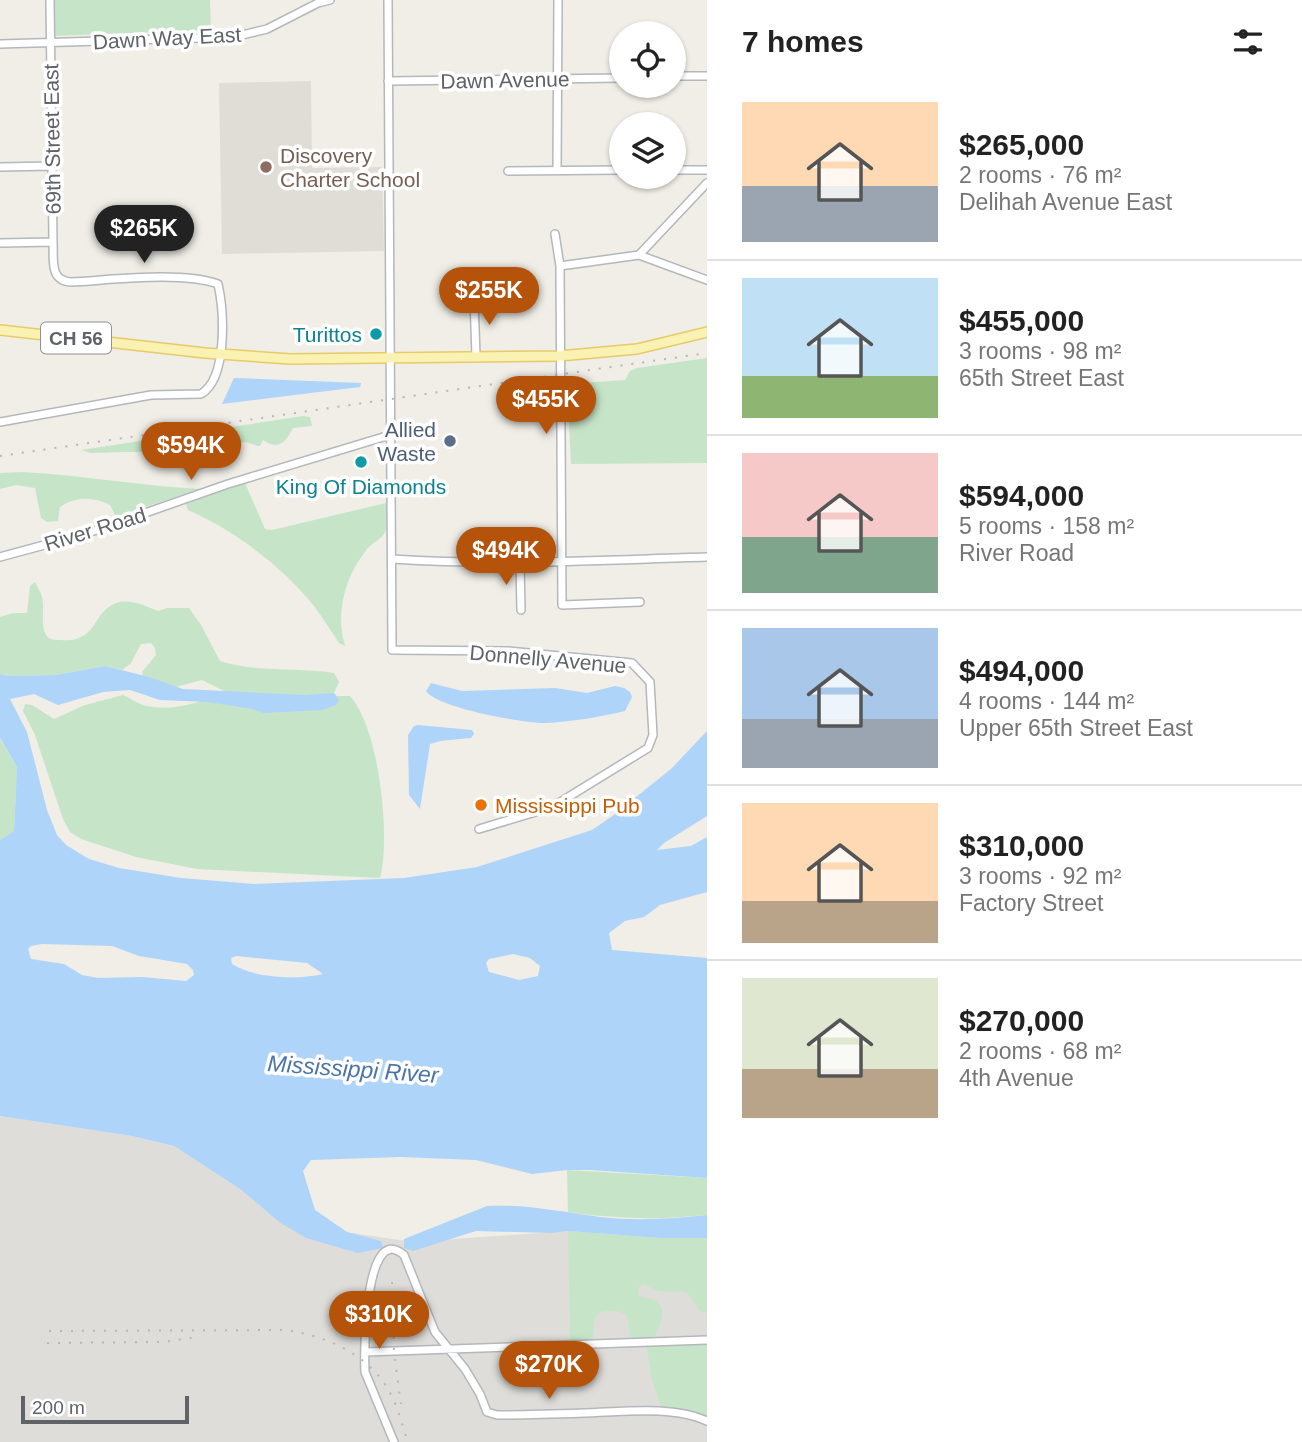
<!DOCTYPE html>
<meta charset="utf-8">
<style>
body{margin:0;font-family:Arial,sans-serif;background:#f2f2f2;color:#222;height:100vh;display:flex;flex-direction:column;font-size:26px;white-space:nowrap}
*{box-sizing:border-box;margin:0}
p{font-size:23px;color:#767676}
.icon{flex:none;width:38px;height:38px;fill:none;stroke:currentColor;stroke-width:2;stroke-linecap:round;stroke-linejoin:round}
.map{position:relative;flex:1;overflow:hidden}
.sheet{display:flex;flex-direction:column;background:#fff;width:595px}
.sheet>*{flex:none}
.tools{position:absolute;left:609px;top:21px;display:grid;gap:14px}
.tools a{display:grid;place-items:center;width:77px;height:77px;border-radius:50%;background:#fff;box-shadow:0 2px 5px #0004;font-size:35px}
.scale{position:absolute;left:21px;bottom:18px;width:168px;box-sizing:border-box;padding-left:7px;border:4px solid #5f6266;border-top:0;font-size:19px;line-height:24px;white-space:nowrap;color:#5f6266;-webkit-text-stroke:5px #fff;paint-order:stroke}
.price{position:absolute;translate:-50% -60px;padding:0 16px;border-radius:24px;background:#b45309;color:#fff;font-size:23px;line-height:46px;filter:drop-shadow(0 2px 4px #0008)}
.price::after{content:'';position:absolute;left:50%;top:42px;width:21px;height:16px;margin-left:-10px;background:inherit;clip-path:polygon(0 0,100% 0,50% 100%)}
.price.active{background:#222;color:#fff}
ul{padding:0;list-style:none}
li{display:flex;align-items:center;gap:21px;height:175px;padding:0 35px}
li+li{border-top:2px solid #e0e0e0}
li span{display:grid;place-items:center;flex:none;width:196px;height:140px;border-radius:0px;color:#555}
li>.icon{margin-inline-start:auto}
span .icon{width:84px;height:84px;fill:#fffc;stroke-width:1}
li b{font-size:30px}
h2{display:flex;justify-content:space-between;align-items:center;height:84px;padding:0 35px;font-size:30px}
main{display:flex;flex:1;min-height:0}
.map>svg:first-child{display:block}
.industrial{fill:#dfddd9}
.education{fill:#dfddd6}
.green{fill:#c6e5c8}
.water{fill:#aed4f9;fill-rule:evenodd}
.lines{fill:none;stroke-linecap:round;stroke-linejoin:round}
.minor-casing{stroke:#b4b7bb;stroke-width:10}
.major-casing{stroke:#e7cb68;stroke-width:12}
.minor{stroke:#fff;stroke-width:7}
.major{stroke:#f9f2b3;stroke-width:9}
.rail{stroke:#b5b6b6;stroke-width:2;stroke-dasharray:2 9;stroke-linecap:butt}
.education-dot{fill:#8d6e63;stroke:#fff;stroke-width:2.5}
.culture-dot{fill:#0f9aa8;stroke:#fff;stroke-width:2.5}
.service-dot{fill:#5c6f8a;stroke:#fff;stroke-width:2.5}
.food-dot{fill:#e8710a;stroke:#fff;stroke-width:2.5}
.labels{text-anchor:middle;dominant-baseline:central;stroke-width:7;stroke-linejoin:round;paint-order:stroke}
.shield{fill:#fff;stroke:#8f9194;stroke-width:2}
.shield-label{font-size:19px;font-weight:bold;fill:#5f6266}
.street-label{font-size:21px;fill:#5f6266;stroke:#fff}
.education-label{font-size:21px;fill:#785e54;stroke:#fff;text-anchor:start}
.culture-label{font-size:21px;fill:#0d838f;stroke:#fff;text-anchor:end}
.service-label{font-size:21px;fill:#4e5e75;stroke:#fff;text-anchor:end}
.food-label{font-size:21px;fill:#c56008;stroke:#fff;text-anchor:start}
.water-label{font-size:23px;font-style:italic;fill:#4b74ab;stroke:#fff}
</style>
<main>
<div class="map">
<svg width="707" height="1442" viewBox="0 0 707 1442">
<rect width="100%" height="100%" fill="#f0eee7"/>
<path class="industrial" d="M0 1116 132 1136 174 1146 240 1189 279 1222 412 1242 568 1231 660 1238H707V1442H0Z"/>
<path class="education" d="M311 81 312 168 382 167 384 251 222 254 219 83Z"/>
<path class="green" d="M55 0H210L211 30 55 36Z
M707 358V463L571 464 567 384 625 380 630 371 637 368Z
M303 416 310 417 312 426 293 428C286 442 279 451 263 440L260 446C256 446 253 444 249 443 235 439 225 452 219 462 180 449 133 452 91 453L81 450Z
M22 472C82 475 140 486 200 489L121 515H115L110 505C93 497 77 496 60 507L58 521 47 522 41 518 35 488 16 485 0 489V473Z
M245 483 265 529 272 530 386 503C387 512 389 522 386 530 383 539 373 542 367 549 345 577 335 612 345 646L339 643C331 631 323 618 314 606 283 567 234 530 188 510L186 504Z
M35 582C37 587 41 592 42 597 45 608 40 624 46 635 49 640 56 640 61 640 98 643 91 613 116 603 130 598 146 606 158 611L167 608H189L201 625 220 661C256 673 296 667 334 673L339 682 334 693 337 696H350C379 727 391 837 380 878L197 869 136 857 81 839 70 832 63 819 35 735 23 711 25 704 32 705 54 719 85 705 123 695C130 698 137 703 143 705 170 713 202 702 226 692L202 680 176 687 143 676 142 672 156 655 155 648 151 643 141 644 131 663 122 670 105 666 56 675 7 676 0 674V617L13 613H27L30 586Z
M0 739 17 767 14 831 0 840Z
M567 1170 707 1178V1215C660 1220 615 1219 568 1212Z
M568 1231 660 1238H707V1312L699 1311C682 1281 685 1296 660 1291 654 1290 649 1286 643 1284L638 1288 639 1296 656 1300C669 1311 659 1325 654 1339L631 1340 627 1316C621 1312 618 1311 610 1311 591 1310 594 1326 593 1341L570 1342Z
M707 1342V1416L685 1408 661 1407 652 1380 646 1344Z"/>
<path class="water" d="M234 378 361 383 360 387 222 404Z
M105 666 149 677 183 689 304 695 334 693 339 700 336 705 322 710 264 713 252 709 208 702 160 700 130 690 103 692 58 705 34 694 10 699 27 732 47 810 57 835 66 845 89 859 119 868 181 878 254 884 404 878 477 867 592 830 611 817 671 769 707 731V816L664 843 657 850 691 846 707 837V892L660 905 644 917 625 921 609 933 612 950 707 958V1178L590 1170H567L532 1174 476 1160 400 1157 311 1160 303 1171 315 1210 347 1232 381 1241 383 1248 358 1253 306 1238 279 1222 240 1189 174 1146 132 1136 0 1116V840L14 831 17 767 0 738V674L7 676 56 675ZM42 944 112 946 139 956 187 964 193 970 194 975 186 981 142 977 98 978 82 975 64 964 31 959 28 949 31 946ZM513 954 530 958 540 966 538 976 519 980 489 972 486 963 489 959ZM236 956 307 963 323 974C297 980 256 979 232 964L231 958Z
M431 683 462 691 555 688 587 693 615 686 624 688 630 692 632 697 625 711C599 717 571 722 544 723 523 723 437 708 426 691Z
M418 725 472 730 474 734 471 738 440 741 430 744 420 809 409 795 408 735 414 726Z
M487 1206C525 1204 562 1212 600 1217 635 1221 672 1219 707 1215V1238H660L568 1231 551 1233 476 1231 413 1251 404 1248V1239Z"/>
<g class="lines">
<g class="minor-casing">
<path id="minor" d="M388 0 392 650 508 651 632 663 650 682 653 735 648 748 552 807 479 829
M0 44 234 37 267 29 318 3 330 0
M674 76H707
M388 81 621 78
M0 167 53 166
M557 170 558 0
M674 170H707
M508 171 621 170
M555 234 560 266 562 605 640 602
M0 243 53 242
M639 255 707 183
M560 266 639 255 707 280
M474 299 476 356
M0 422 151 395 201 394C228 378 224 311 218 284 180 271 112 280 71 282 49 281 54 259 53 242L50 0
M0 557 85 534 228 484 390 435
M393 559C498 566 602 560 707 557
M520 563 521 610
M365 1352 707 1340
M394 1442 365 1372C364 1355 364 1220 404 1255L435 1332 465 1369 480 1394 487 1412 497 1415C526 1415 555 1414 584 1413 620 1412 674 1405 707 1421"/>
</g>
<g class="major-casing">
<path id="major" d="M0 330 205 353 290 359 559 356 637 349 707 332"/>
</g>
<use href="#minor" class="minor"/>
<use href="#major" class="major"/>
<path class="rail" d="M0 456 707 353
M392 1282 394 1353 401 1404
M49 1331 286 1330C331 1337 375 1357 394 1401 400 1414 403 1428 408 1442
M47 1343 162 1342 198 1337"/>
</g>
<circle class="education-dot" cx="266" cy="167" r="7"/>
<g class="culture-dot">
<circle cx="376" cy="334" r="7"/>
<circle cx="361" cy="462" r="7"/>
</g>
<circle class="service-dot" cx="450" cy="441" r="7"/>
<circle class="food-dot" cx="481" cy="805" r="7"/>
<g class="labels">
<rect class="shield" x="41" y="322.5" width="70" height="31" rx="5"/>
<g class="shield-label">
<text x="76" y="338">CH 56</text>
</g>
<g class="street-label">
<text transform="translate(167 38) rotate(-3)">Dawn Way East</text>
<text transform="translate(505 80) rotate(-1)">Dawn Avenue</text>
<text transform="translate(52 139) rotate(-91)">69th Street East</text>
<text transform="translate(95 529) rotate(-17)">River Road</text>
<text transform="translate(548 659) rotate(5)">Donnelly Avenue</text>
</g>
<g class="education-label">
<text x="280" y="155">Discovery<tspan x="280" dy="24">Charter School</tspan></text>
</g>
<g class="culture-label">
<text x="362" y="334">Turittos</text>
<text x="361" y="486" text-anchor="middle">King Of Diamonds</text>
</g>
<g class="service-label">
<text x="436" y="429">Allied<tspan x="436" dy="24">Waste</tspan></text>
</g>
<g class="food-label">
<text x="495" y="805">Mississippi Pub</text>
</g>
<g class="water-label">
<text transform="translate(353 1069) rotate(4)">Mississippi River</text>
</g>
</g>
</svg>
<div class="tools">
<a><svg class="icon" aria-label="locate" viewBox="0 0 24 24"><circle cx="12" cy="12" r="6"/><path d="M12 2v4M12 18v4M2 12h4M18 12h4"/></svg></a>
<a><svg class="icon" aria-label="layers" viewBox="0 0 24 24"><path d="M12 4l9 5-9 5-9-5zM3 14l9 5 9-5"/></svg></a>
</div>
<div class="scale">200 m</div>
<b class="price active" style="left:144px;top:265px">$265K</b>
<b class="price" style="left:489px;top:327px">$255K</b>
<b class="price" style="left:546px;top:436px">$455K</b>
<b class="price" style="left:191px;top:482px">$594K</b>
<b class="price" style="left:506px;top:587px">$494K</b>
<b class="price" style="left:379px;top:1351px">$310K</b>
<b class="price" style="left:549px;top:1401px">$270K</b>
</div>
<section class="sheet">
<h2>7 homes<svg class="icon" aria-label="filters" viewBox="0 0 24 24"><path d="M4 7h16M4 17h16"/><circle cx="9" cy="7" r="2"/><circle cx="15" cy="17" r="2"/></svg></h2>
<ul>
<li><span style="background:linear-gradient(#ffd9b3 60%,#9aa5b1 0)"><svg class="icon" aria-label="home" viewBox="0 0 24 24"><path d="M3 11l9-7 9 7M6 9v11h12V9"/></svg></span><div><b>$265,000</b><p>2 rooms · 76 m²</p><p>Delihah Avenue East</p></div></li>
<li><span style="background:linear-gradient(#bfe0f5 70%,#8fb573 0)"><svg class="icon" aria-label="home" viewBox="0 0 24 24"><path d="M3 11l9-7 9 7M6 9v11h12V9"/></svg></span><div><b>$455,000</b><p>3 rooms · 98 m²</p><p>65th Street East</p></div></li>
<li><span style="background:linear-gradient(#f6c9c9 60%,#7fa58c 0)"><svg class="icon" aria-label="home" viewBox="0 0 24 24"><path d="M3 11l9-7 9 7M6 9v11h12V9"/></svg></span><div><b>$594,000</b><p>5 rooms · 158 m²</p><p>River Road</p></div></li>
<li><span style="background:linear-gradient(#a9c7e8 65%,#9aa5b1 0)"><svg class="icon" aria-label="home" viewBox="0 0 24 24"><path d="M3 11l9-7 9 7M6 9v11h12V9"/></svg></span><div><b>$494,000</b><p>4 rooms · 144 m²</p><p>Upper 65th Street East</p></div></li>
<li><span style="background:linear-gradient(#ffd9b3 70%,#b9a48a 0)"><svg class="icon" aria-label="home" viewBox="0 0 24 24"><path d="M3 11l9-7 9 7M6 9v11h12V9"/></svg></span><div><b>$310,000</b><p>3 rooms · 92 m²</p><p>Factory Street</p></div></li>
<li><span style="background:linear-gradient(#dfe7d0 65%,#b9a48a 0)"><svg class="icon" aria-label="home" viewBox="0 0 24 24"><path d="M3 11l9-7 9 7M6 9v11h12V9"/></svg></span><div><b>$270,000</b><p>2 rooms · 68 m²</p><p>4th Avenue</p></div></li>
</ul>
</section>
</main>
